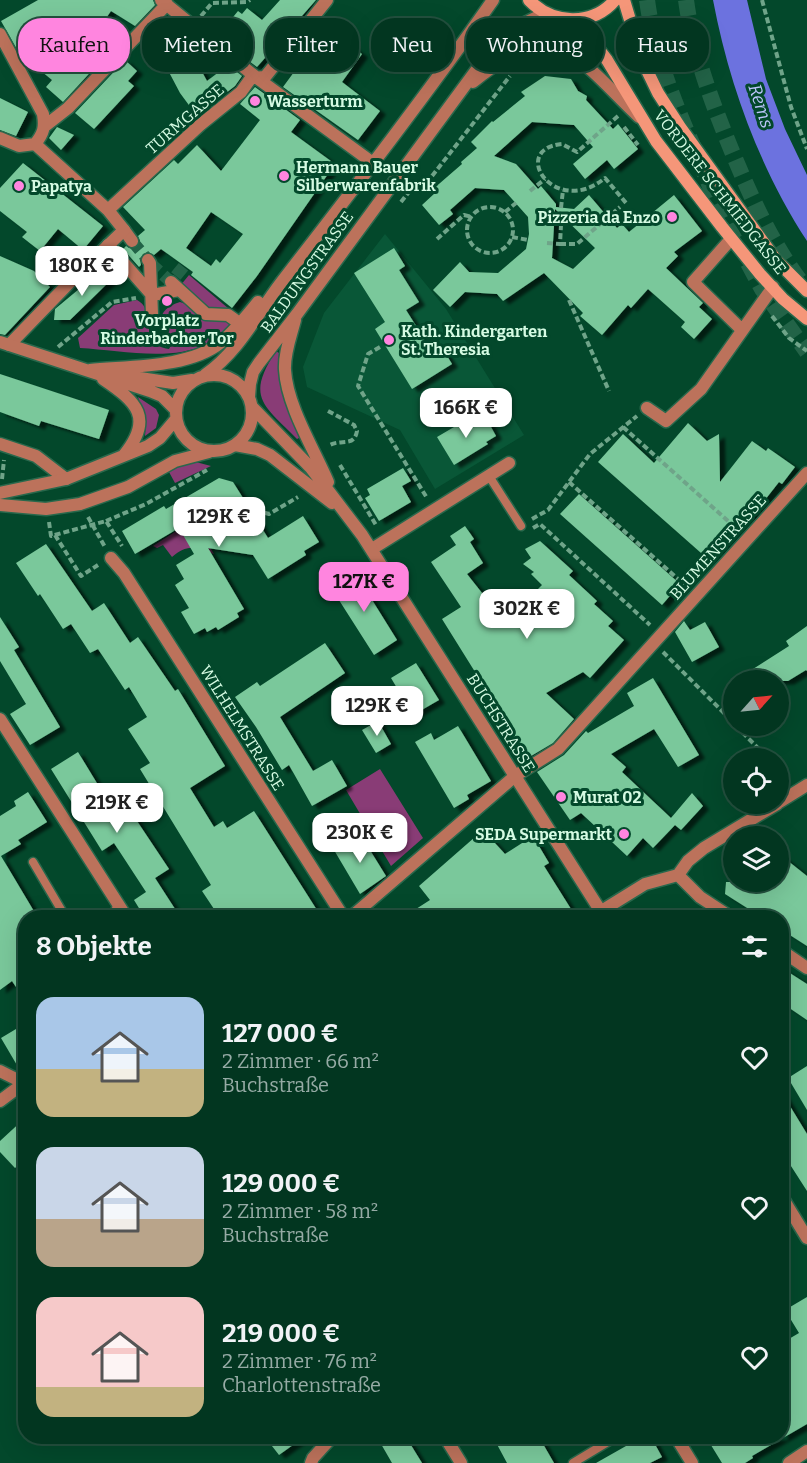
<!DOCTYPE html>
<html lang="de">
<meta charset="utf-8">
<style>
body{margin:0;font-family:Bitter,serif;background:#10412d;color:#f1f3f6;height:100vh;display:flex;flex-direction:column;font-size:22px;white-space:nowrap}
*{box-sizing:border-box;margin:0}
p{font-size:20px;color:#96aba5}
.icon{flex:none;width:33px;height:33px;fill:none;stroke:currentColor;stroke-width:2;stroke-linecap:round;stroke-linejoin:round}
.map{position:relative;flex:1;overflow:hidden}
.drawer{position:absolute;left:18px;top:910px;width:771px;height:534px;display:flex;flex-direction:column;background:#023620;border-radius:24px;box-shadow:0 6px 24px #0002,0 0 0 2px #23503e}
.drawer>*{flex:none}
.top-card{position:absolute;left:18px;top:18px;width:771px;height:54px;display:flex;gap:12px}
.needle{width:39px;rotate:63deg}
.buttons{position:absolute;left:723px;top:670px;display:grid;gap:12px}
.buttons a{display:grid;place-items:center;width:66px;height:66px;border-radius:50%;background:#023620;box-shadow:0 6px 24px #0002,0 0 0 2px #23503e;font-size:30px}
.price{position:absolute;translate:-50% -51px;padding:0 14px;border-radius:12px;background:#fff;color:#222;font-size:20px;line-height:39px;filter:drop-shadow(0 2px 3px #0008)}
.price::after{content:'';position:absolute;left:50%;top:36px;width:18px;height:14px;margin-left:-9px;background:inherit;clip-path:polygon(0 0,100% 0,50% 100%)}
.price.on{background:#ff85df;color:#111}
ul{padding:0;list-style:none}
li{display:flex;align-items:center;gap:18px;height:150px;padding:0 18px}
li span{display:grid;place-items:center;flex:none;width:168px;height:120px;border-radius:18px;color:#555}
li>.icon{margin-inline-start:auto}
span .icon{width:72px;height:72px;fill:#fffc;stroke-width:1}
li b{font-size:26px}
h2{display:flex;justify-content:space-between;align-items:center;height:72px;padding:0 18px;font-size:26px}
.pill{padding:0 21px;border-radius:24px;background:#023620;box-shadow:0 6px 24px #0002,0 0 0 2px #23503e;font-size:21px;line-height:54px}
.pill.on{background:#ff85df;color:#111}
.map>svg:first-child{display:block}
.built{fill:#095737}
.green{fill:#893c76}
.water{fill:#6c72df}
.building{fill:#7ac89b;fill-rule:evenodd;filter:url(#shadow)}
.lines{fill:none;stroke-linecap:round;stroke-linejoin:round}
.pedestrian-tunnel{stroke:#226347;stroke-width:12;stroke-dasharray:12 6;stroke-linecap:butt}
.trunk-tunnel{stroke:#226347;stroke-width:16;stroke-dasharray:16 8;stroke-linecap:butt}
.service-casing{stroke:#29684c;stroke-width:11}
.pedestrian-casing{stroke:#29684c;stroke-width:15}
.minor-casing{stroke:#29684c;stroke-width:15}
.tertiary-casing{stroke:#29684c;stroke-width:15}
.secondary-casing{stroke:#29684c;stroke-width:15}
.path{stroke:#6fa489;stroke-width:4;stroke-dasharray:6 3;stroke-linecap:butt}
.service{stroke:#bc725b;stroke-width:8}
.pedestrian{stroke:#bc725b;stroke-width:12}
.minor{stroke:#bc725b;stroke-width:12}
.tertiary{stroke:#bc725b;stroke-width:12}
.secondary{stroke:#f59679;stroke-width:12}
.poi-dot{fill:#ff85df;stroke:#03482b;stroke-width:2}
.labels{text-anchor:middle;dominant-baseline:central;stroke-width:6;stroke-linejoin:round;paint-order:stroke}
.poi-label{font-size:16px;font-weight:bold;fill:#d5fbe3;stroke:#03482b;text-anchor:start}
.street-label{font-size:16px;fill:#d5fbe3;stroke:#03482b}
.water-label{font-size:18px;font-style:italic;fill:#bdc5fc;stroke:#03482b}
</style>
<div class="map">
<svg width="807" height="1463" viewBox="0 0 807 1463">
<defs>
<filter id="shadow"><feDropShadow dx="6" dy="3.5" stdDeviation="1.5" flood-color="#0009"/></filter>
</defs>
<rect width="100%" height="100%" fill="#03482b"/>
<path class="built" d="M385 234 446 309 524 435 435 489 400 430 307 387 303 367 324 313Z"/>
<path class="green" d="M189 275 229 309 209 311 180 286Z
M137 300C159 312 136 344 169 349L175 338C155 325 157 309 180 302 194 308 224 312 232 323 224 330 216 339 206 344 172 362 118 350 80 348L78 338 114 305Z
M276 351 279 353C277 387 287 408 303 436L297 439C264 405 245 398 276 351Z
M138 397 156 409 159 415 156 428 145 436 146 422Z
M192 461 211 466 175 483 169 472 175 466Z
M197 526 214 554C196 548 188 543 172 557L163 545 157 548 153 546 178 530 181 535Z
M380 769 423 838 391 866 346 790Z"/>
<path class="water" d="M713 0H747L766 79 785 129 807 175V241C760 169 729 85 713 0Z"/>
<path class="building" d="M38 0H153L155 5 135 26 111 11 93 37 110 51 63 102 46 87 52 80 19 53 1 21Z
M280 0H316L257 67 241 55 245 52 220 33 238 11 242 14 247 8 262 20Z
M408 22 431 41 408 69 385 51Z
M177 26 207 81 228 65 242 76 235 86 226 93 222 91 194 112 180 93 152 40Z
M327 27 362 54 342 82 380 111 358 140 283 87Z
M125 60 137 71 128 81 134 86 94 129 75 113Z
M545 76 571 79 578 91 587 96 586 100 613 129 618 124 638 149 614 169 607 160 585 179 573 164 593 147 574 125 532 122 494 156 516 164 538 189 541 186 556 204V207L574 209 589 195 617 228 622 224 629 232 674 195 702 231 674 252 678 256 666 268 703 303 699 307 712 319 694 339 681 327 685 322 648 289 631 308 628 305 602 335 580 316 583 313 544 273 503 301 497 294 465 292 450 307 433 290 460 262 469 272 498 273 526 249 529 234 528 217 504 190 475 188 450 210 453 214 439 225 422 205 435 193 432 190 462 164 461 162 477 148 471 142 492 121 493 122 525 96 521 92ZM555 209 595 248 573 269 552 258Z
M255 87 300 120 291 132 335 164 257 276 232 308 191 275 193 272 161 249 154 255 148 252 143 254 140 260 141 265 139 267 123 249 126 246 132 249 137 247 140 241 138 236 145 230 123 207 174 160 178 164 197 145 221 171 260 120 240 104ZM211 212 243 234 220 263 216 259 211 266 186 248Z
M0 98 28 112 16 136 0 130Z
M57 127 74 135 61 150 49 138Z
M23 163 103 226 83 250 58 229 40 251 22 237 27 232 0 211V188Z
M394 248 405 266 399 270 419 302 406 310 430 348 439 343 452 364 412 389 375 329 385 322 354 273Z
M0 256 34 271 50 287 5 335 0 334Z
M110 259 121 272 115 277 102 266Z
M103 269 112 279 70 320H54L55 309Z
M0 374 109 410 99 439 41 421 39 426 0 412Z
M485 416 496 436 486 442 488 444 454 465 437 437 471 417 474 422Z
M688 423 707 441 719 434 720 482 752 441 766 451 768 448 795 467 782 484 779 482 750 519 747 517 709 560 598 462 623 434 654 463Z
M403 468 411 481 402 486 411 502 379 521 365 498 370 495 367 489Z
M219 478 233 482 268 538 303 516 319 542 304 551 306 555 268 579 253 555 208 548 244 609 237 613 239 617 218 630 216 627 207 632 205 628 194 634 181 612 189 608 175 585 184 579 176 565 194 554 179 528 135 554 122 531 164 506 166 509Z
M579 494 680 584 662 605 560 514Z
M465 526 474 539 470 542 483 563 467 574 505 622 542 585 531 574 534 572 523 564 531 558 525 549 540 541 573 571 569 575 597 601 594 604 613 621 608 626 624 640 590 678 583 672 546 693 574 719 553 743 526 759 506 730 510 728 442 619 461 607 431 562 456 545 450 536Z
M46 544 92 611 104 603 130 643 138 637 175 691 178 689 225 766 190 788 214 827 223 821 227 828 254 811 322 918H220L202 891 211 885 140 769 150 763 128 729 147 717 129 687 125 690 98 649 90 653 71 624 63 629 40 594 38 596 16 563Z
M354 571 397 640 374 655 330 586Z
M0 617 19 647 14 650 60 727 30 745 10 714 26 704 0 661Z
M684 621 690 630 705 622 719 647 692 662 675 632Z
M807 626V671L806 670 788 681H760L753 669 789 646 786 641Z
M325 643 345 673 280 717 313 771 332 760 347 786 312 806 289 765 282 770 256 727 235 697 257 682 260 686Z
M416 663 439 700 413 715 391 678Z
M653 678 699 755 678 767 654 729 611 754 626 767 622 772 671 818 692 793 703 806 681 830 675 825 653 848 643 838 627 856 581 813 570 820 537 772 564 755 586 731 588 733 634 706 627 693Z
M378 721 391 744 376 753 362 730Z
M458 726 491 781 467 795 469 799 454 808 415 742 431 733 434 740Z
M78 752 109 803 111 801 116 809 125 803 169 869 155 878 177 912 167 918H145L134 900 146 892 114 843 102 851 51 769Z
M28 792 47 822 18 840 21 844 1 856 38 918H26V1002L12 981 0 990V816L16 806 14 801Z
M483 830 505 854 533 836 549 863 544 866 571 909 555 918H531L525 908 508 918H402L430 900 419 886Z
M360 834 386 876 360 894 334 850Z
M778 853 807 876V946L782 930V918H763L725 894 726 882H778Z
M782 968 807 984V1020L782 1003Z
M26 1023V1075L21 1072 1 1038Z
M807 1066V1110L788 1078Z
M782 1093 807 1134V1191L782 1152Z
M26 1117V1158L15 1168 0 1152V1141Z
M807 1297V1424L752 1456 753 1458 745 1463H722L706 1437H782V1343L799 1333 785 1310Z
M265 1437H304L279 1455Z
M377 1437H406L422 1463H392Z
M493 1437H539L554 1463H507Z
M636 1437H651L662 1457 650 1463H596L626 1446 625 1443Z"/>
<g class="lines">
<path class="pedestrian-tunnel" d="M132 241 148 260
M150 263 171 282 184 266"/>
<path class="trunk-tunnel" d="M647 0C654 52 673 100 694 148 707 179 719 210 735 240
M686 0C693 52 711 100 731 149 750 195 771 242 801 282
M748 263 762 289 807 352"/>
<g class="service-casing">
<path id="service" d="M489 476 521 526
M33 862 66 918
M112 918 118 904
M573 1463 616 1437"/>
</g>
<g class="pedestrian-casing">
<path id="pedestrian" d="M124 230 132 241
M108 245 152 295
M148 260 150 263 152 314
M171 282 206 314 228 315 235 320
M152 295 179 290"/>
</g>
<g class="minor-casing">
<path id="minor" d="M161 0 257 78 373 163
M0 34 43 114C45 127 44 133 35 144
M45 126 68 108 167 4
M0 138 19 146 35 144
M108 210 200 125 241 92 251 78 265 77 327 0
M731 239 693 282 742 330
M9 345 69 283 124 230 108 210 35 144
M647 408 666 421 701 389 773 287
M0 444 36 456 66 479
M372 549 509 463
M111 558 124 573 344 918
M0 719 127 918
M778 803 807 785
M678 875 700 897 732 918
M350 918 515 776 558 749 807 473
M590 918 645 884 678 875 688 861 704 848 777 804
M782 951 807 968
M0 1071 26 1084
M0 1101 24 1083
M445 1437 461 1463
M676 1437 692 1463
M311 1463 313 1458 332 1437
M789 1463 807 1451"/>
</g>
<g class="tertiary-casing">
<path id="tertiary" d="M473 82C556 13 576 57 639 117
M295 320C291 336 284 353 285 370 287 406 314 449 328 482
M0 342 150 391 162 396 175 409
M90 370C128 366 189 368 220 343 234 332 246 317 258 302
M176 413a38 38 0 1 1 76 0a38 38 0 1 1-76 0Z
M120 375 173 383 192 380
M205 375C238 352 256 316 280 284 352 191 425 97 493 0
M103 379C137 402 154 418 124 455
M249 397 250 384 253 372 259 363 297 314 494 46 507 32 545 13
M252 407 311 468 362 535 605 918
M235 445 257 449 270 455 332 503
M0 493 66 479 148 446 160 438 176 419
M0 505 46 509 80 504 128 487 175 461 209 452
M782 1197 807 1238"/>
</g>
<g class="secondary-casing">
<path id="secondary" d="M529 0C552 24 592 27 615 0
M624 0 642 60 658 93 680 127 776 260 807 291
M576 20 607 60 656 141 722 227 760 274 783 299 807 319"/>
</g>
<path class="path" d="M762 0 791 107 807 149
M201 16 212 3 247 2 250 0
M618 116 577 152 562 144C508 149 555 219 605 178L626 203
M624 127 638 145
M414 182 422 189 510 76
M530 191 545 179
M401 202 416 183
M467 230a23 23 0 1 1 46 0a23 23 0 1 1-46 0Z
M561 208 563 190
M505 212 516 203
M512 237 528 240
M437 239 464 215 472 217
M547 243 560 244 561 225
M560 244H577L620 207
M569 300 609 391
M772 316 789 338 807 351
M153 328 157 338 167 345
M58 347 112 302 136 298
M380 347 368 354 358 386 427 498
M328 411 354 425 357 431C354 448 341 438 328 446
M623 427 738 530
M340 465 376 525
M2 479 4 460
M569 482 687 587
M253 501 258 511 269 514 298 497
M88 517 105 547
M532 519 548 510 590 454 637 416
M106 521 146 504 207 470
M49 522 51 536 106 521 122 546
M533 528 540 524 650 625
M55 535 81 576 98 565
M663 652 734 723
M736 726 769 759
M778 769 788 779"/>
<use href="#service" class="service"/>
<use href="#pedestrian" class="pedestrian"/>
<use href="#minor" class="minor"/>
<use href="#tertiary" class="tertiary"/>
<use href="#secondary" class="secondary"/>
</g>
<g class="poi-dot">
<circle cx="255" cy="101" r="6"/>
<circle cx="284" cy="176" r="6"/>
<circle cx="19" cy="186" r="6"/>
<circle cx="672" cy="217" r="6"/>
<circle cx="167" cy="301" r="6"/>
<circle cx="389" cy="340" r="6"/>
<circle cx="561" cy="797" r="6"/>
<circle cx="624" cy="834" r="6"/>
</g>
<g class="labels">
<g class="poi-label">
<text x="267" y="101">Wasserturm</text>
<text x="296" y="167">Hermann Bauer<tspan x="296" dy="18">Silberwarenfabrik</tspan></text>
<text x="31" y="186">Papatya</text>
<text x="660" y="217" text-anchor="end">Pizzeria da Enzo</text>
<text x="167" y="320" text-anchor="middle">Vorplatz<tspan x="167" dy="18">Rinderbacher Tor</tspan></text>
<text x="401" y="331">Kath. Kindergarten<tspan x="401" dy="18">St. Theresia</tspan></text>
<text x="573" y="797">Murat 02</text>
<text x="612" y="834" text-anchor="end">SEDA Supermarkt</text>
</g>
<g class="street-label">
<text transform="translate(185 119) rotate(-41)">TURMGASSE</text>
<text transform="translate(720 192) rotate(52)">VORDERE SCHMIEDGASSE</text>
<text transform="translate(307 272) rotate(-54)">BALDUNGSTRASSE</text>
<text transform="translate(718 547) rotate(-48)">BLUMENSTRASSE</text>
<text transform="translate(501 723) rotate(58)">BUCHSTRASSE</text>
<text transform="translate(242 728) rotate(58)">WILHELMSTRASSE</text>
</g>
<g class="water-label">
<text transform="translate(761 106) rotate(72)">Rems</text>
</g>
</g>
</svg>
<div class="buttons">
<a><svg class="needle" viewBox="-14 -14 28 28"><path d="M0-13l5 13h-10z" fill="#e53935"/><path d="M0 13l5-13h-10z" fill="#96aba5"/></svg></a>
<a><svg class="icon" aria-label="locate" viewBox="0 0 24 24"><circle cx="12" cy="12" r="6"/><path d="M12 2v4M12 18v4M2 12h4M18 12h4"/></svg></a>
<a><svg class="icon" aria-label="layers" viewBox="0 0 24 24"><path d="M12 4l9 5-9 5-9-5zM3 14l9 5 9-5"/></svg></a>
</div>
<b class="price" style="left:82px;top:297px">180K €</b>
<b class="price" style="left:466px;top:439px">166K €</b>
<b class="price" style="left:219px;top:548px">129K €</b>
<b class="price on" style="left:364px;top:613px">127K €</b>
<b class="price" style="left:527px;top:640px">302K €</b>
<b class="price" style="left:377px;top:737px">129K €</b>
<b class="price" style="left:117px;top:834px">219K €</b>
<b class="price" style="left:360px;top:864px">230K €</b>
<div class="top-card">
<a class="pill on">Kaufen</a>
<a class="pill">Mieten</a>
<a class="pill">Filter</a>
<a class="pill">Neu</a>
<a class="pill">Wohnung</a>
<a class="pill">Haus</a>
</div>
<section class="drawer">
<h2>8 Objekte<svg class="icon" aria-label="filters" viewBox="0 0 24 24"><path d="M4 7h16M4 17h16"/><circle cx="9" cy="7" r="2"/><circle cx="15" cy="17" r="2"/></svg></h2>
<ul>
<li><span style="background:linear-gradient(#a9c7e8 60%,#c2b280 0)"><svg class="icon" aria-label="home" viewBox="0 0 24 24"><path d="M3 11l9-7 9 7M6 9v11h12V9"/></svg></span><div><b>127 000 €</b><p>2 Zimmer · 66 m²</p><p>Buchstraße</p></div><svg class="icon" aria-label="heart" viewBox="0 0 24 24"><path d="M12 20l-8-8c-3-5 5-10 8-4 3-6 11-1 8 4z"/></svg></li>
<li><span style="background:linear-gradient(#c9d6e8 60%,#b9a48a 0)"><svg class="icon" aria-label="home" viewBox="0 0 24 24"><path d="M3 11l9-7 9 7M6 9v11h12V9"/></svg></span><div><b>129 000 €</b><p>2 Zimmer · 58 m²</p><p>Buchstraße</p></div><svg class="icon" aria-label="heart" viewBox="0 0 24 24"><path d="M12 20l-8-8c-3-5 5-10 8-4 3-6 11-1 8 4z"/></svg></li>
<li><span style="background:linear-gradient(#f6c9c9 75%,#c2b280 0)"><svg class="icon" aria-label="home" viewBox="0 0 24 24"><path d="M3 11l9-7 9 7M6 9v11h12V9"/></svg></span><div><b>219 000 €</b><p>2 Zimmer · 76 m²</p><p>Charlottenstraße</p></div><svg class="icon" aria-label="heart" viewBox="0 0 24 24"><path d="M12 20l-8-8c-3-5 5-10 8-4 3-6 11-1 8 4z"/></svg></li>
</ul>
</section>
</div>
